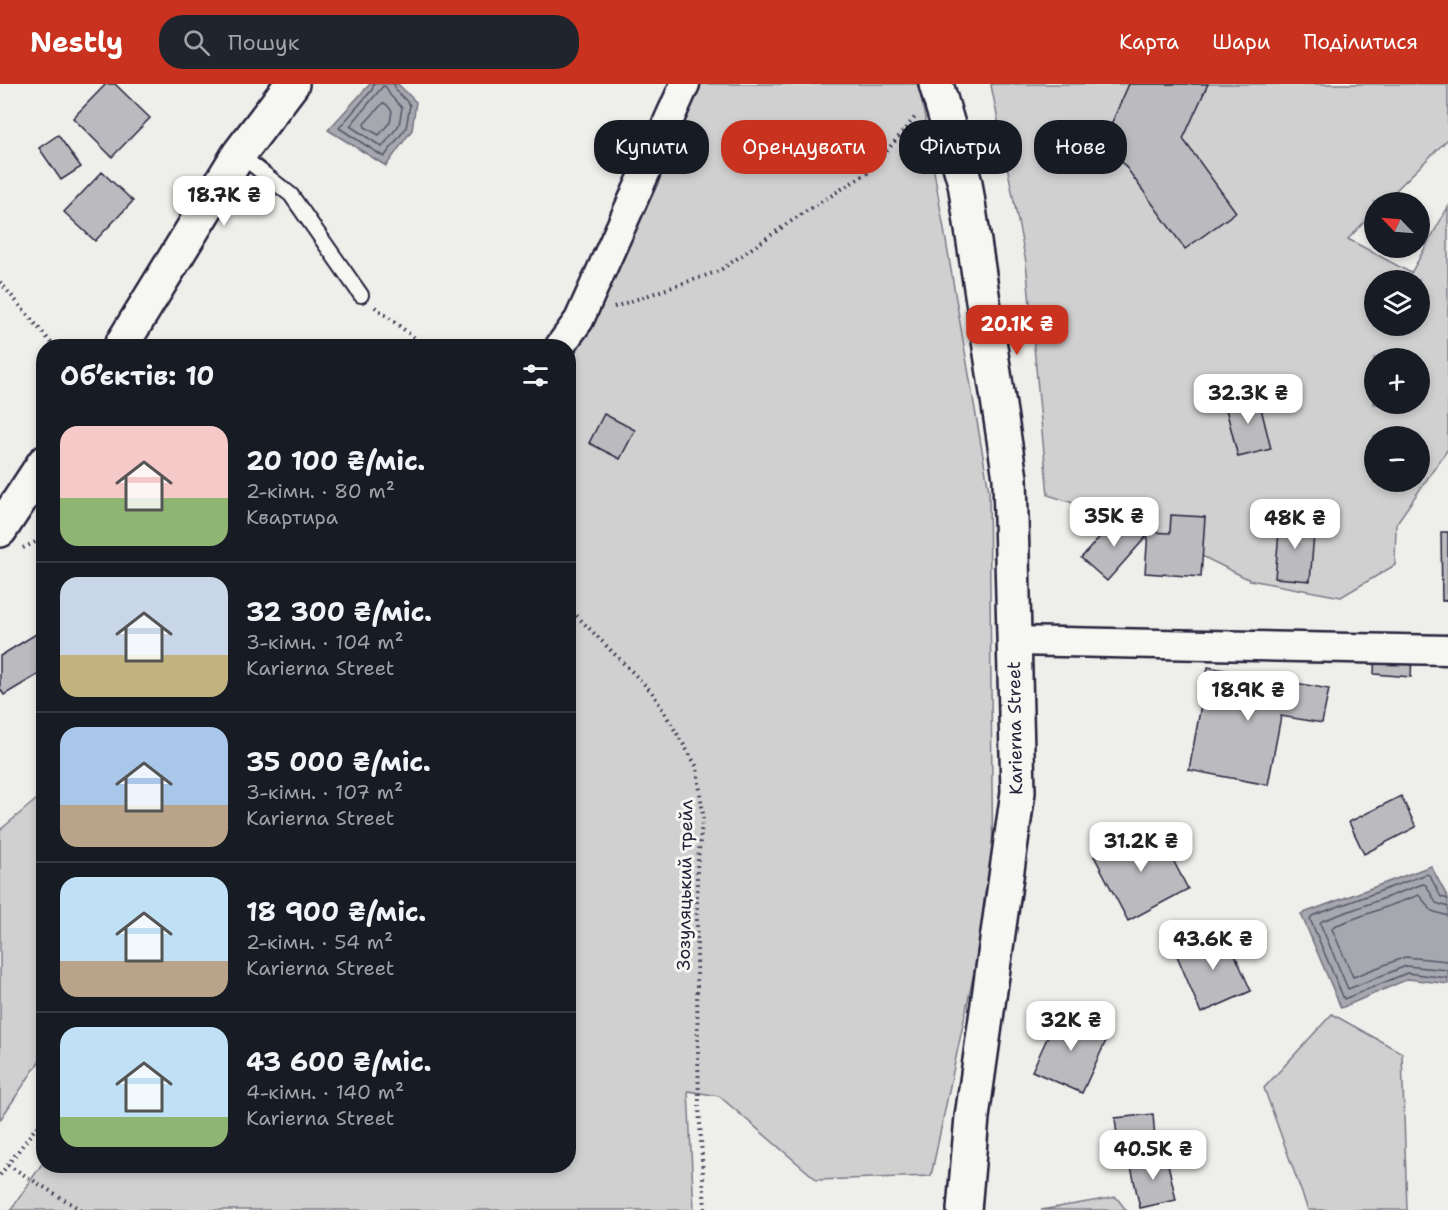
<!DOCTYPE html>
<html lang="uk">
<meta charset="utf-8">
<style>
body{margin:0;font-family:"Shantell Sans",sans-serif;background:#20242c;color:#f1f3f6;height:100vh;display:flex;flex-direction:column;font-size:22px;white-space:nowrap}
*{box-sizing:border-box;margin:0}
p{font-size:20px;color:#9ea1a6}
.icon{flex:none;width:33px;height:33px;fill:none;stroke:currentColor;stroke-width:2;stroke-linecap:round;stroke-linejoin:round}
.map{position:relative;flex:1;overflow:hidden}
.side{position:absolute;left:36px;top:255px;width:540px;height:834px;display:flex;flex-direction:column;background:#171b24;border-radius:24px;box-shadow:0 3px 9px #0003}
.side>*{flex:none}
.guide{position:absolute;left:594px;top:36px;width:570px;height:54px;display:flex;gap:12px}
.needle{width:39px;rotate:295deg}
.buttons{position:absolute;left:1364px;top:108px;display:grid;gap:12px}
.buttons a{display:grid;place-items:center;width:66px;height:66px;border-radius:50%;background:#171b24;box-shadow:0 3px 9px #0003;font-size:30px}
.price{position:absolute;translate:-50% -51px;padding:0 14px;border-radius:12px;background:#fff;color:#222;font-size:20px;line-height:39px;filter:drop-shadow(0 2px 3px #0008)}
.price::after{content:'';position:absolute;left:50%;top:36px;width:18px;height:14px;margin-left:-9px;background:inherit;clip-path:polygon(0 0,100% 0,50% 100%)}
.price.on{background:#c8321e;color:#fff}
ul{padding:0;list-style:none}
li{display:flex;align-items:center;gap:18px;height:150px;padding:0 24px}
li+li{border-top:2px solid #363941}
li span{display:grid;place-items:center;flex:none;width:168px;height:120px;border-radius:18px;color:#555}
li>.icon{margin-inline-start:auto}
span .icon{width:72px;height:72px;fill:#fffc;stroke-width:1}
li b{font-size:26px}
h2{display:flex;justify-content:space-between;align-items:center;height:72px;padding:0 24px;font-size:26px}
.chip{padding:0 21px;border-radius:24px;background:#171b24;box-shadow:0 3px 9px #0003;font-size:21px;line-height:54px}
.chip.on{background:#c8321e;color:#fff}
header{display:flex;align-items:center;gap:36px;box-sizing:border-box;height:84px;padding:0 30px;background:#c8321e;color:#fff}
header strong{font-size:28px}
nav{display:flex;gap:33px;margin-inline-start:auto;font-size:21px}
.search{width:420px;height:54px;background:#20242c;display:flex;align-items:center;gap:15px;box-sizing:border-box;padding:0 21px;border-radius:24px;color:#9ea1a6;font-size:22px}
.map>svg:first-child{display:block}
.green{fill:#d0d0d1;stroke:#797986;stroke-width:1.5;fill-rule:evenodd}
.water{fill:#a7a7af;stroke:#727281;stroke-width:1.5}
.lines{fill:none;stroke-linecap:round;stroke-linejoin:round}
.shore{stroke:#575769;stroke-width:1.5}
.building{fill:#bbbbbf;stroke:#22223b;stroke-width:1.5}
.service-casing{stroke:#22223b;stroke-width:18}
.minor-casing{stroke:#22223b;stroke-width:33}
.tertiary-casing{stroke:#22223b;stroke-width:38}
.path{stroke:#22223b;stroke-width:4;stroke-dasharray:1.5 4.5;stroke-linecap:butt}
.service{stroke:#f6f6f2;stroke-width:14}
.minor{stroke:#f6f6f2;stroke-width:28}
.tertiary{stroke:#f6f6f2;stroke-width:33}
.labels{text-anchor:middle;dominant-baseline:central;stroke-width:6;stroke-linejoin:round;paint-order:stroke}
.street-label{font-size:18px;fill:#22223b;stroke:#f6f6f2}
</style>
<header>
<strong>Nestly</strong>
<div class="search"><svg class="icon" aria-label="search" viewBox="0 0 24 24"><circle cx="10" cy="10" r="6"/><path d="M15 15l6 6"/></svg>Пошук</div>
<nav><a>Карта</a><a>Шари</a><a>Поділитися</a></nav>
</header>
<div class="map">
<svg width="1448" height="1126" viewBox="0 0 1448 1126">
<rect width="100%" height="100%" fill="#eeeeeb"/>
<filter id="ink" filterUnits="userSpaceOnUse"><feTurbulence type="fractalNoise" baseFrequency=".0167" numOctaves="2"/><feDisplacementMap in="SourceGraphic" scale="12" xChannelSelector="R" yChannelSelector="G"/><feConvolveMatrix kernelMatrix="1 2 1 2 8 2 1 2 1" color-interpolation-filters="sRGB"/></filter>
<g filter="url(#ink)">
<path class="green" d="M694 0H919L989 407 993 798 931 1092 817 1096 719 1012 688 1007 694 1126H11L43 1078 44 1082H568L569 274 579 257Z
M993 0H1448V55L1384 118H1374V128L1348 155 1411 189 1448 123V365L1396 440 1395 481 1341 513 1250 496 1138 440 1048 411 1026 178 991 1ZM1374 196H1419V242H1374ZM1374 274H1419V320H1374ZM1374 352H1419V398H1374Z
M43 710V972L0 1036V746Z
M1332 930 1402 969 1407 1126H1308L1264 1004Z
M1116 1113 1126 1126H1041Z"/>
<path class="water" d="M370 0H398L416 18 412 46 386 82 328 46Z
M1431 782 1448 814V900L1408 895 1341 924 1301 830Z"/>
<g class="lines">
<path class="shore" d="M374 0 372 6 339 44 384 73 406 44 410 21 396 6 394 0
M383 2 386 3 390 11 402 24 399 41 382 63 350 42Z
M383 19 386 20 392 27 390 38 379 51 365 43 364 40Z
M1448 815 1441 813 1430 792 1427 790 1312 832 1310 835 1344 915 1407 889 1448 894
M1448 823 1436 819 1426 801 1423 800 1322 837 1320 839 1348 905 1406 882 1448 886
M1448 832 1432 827 1419 811 1334 842 1332 845 1353 893 1405 873 1448 877"/>
</g>
<path class="building" d="M106 0H115L150 34 112 73 73 34Z
M1129 0H1208L1183 55 1236 128 1185 165 1105 54Z
M58 51 81 83 61 96 39 64Z
M102 88 133 117 95 157 64 128Z
M1257 308 1271 365 1238 373 1224 317Z
M604 330 635 346 620 375 589 359Z
M1120 430 1146 453 1107 497 1081 474Z
M1171 431 1205 433 1201 493 1145 489 1148 448 1170 449Z
M1280 436 1315 439 1310 497 1275 494Z
M1441 448H1448V516L1442 517Z
M41 547 44 551V587L4 611 0 604V572Z
M1375 568 1412 571 1411 593 1374 590Z
M1208 583 1329 605 1322 639 1281 632 1268 701 1189 686Z
M1401 712 1416 743 1364 770 1349 738Z
M1155 741 1188 805 1128 837 1094 772Z
M1224 846 1251 907 1201 929 1175 867Z
M1060 926 1110 948 1082 1009 1032 987Z
M1153 1030 1155 1055 1118 1060 1115 1034Z
M1166 1071 1176 1116 1140 1124 1130 1078Z"/>
<g class="lines">
<g class="service-casing">
<path id="service" d="M239 70 291 111 361 211"/>
</g>
<g class="minor-casing">
<path id="minor" d="M560 262 579 236 685 0
M1014 557 1448 566"/>
</g>
<g class="tertiary-casing">
<path id="tertiary" d="M936 0 965 99 1010 394 1018 708 972 1033 964 1126
M121 262 239 70 292 0
M0 446 44 379"/>
</g>
<path class="path" d="M0 198 54 262
M375 223 425 262
M614 223 719 187 800 131 869 88 916 32
M23 464 44 454
M568 523 652 608 697 683 703 731 697 784V908L699 1022 705 1126
M8 1081 81 1126
M0 1091 44 1033"/>
<use href="#service" class="service"/>
<use href="#minor" class="minor"/>
<use href="#tertiary" class="tertiary"/>
</g>
</g>
<g class="labels">
<g class="street-label">
<text transform="translate(1015 644) rotate(-91)">Karierna Street</text>
<text transform="translate(685 801) rotate(-89)">Зозуляцький трейл</text>
</g>
</g>
</svg>
<div class="buttons">
<a><svg class="needle" viewBox="-14 -14 28 28"><path d="M0-13l5 13h-10z" fill="#e53935"/><path d="M0 13l5-13h-10z" fill="#9ea1a6"/></svg></a>
<a><svg class="icon" aria-label="layers" viewBox="0 0 24 24"><path d="M12 4l9 5-9 5-9-5zM3 14l9 5 9-5"/></svg></a>
<a>+</a>
<a>−</a>
</div>
<b class="price" style="left:224px;top:143px">18.7K ₴</b>
<b class="price on" style="left:1017px;top:272px">20.1K ₴</b>
<b class="price" style="left:1248px;top:341px">32.3K ₴</b>
<b class="price" style="left:1114px;top:464px">35K ₴</b>
<b class="price" style="left:1295px;top:466px">48K ₴</b>
<b class="price" style="left:1248px;top:638px">18.9K ₴</b>
<b class="price" style="left:1141px;top:789px">31.2K ₴</b>
<b class="price" style="left:1213px;top:887px">43.6K ₴</b>
<b class="price" style="left:1071px;top:968px">32K ₴</b>
<b class="price" style="left:1153px;top:1097px">40.5K ₴</b>
<div class="guide">
<a class="chip">Купити</a>
<a class="chip on">Орендувати</a>
<a class="chip">Фільтри</a>
<a class="chip">Нове</a>
</div>
<section class="side">
<h2>Об’єктів: 10<svg class="icon" aria-label="filters" viewBox="0 0 24 24"><path d="M4 7h16M4 17h16"/><circle cx="9" cy="7" r="2"/><circle cx="15" cy="17" r="2"/></svg></h2>
<ul>
<li><span style="background:linear-gradient(#f6c9c9 60%,#8fb573 0)"><svg class="icon" aria-label="home" viewBox="0 0 24 24"><path d="M3 11l9-7 9 7M6 9v11h12V9"/></svg></span><div><b>20 100 ₴/міс.</b><p>2-кімн. · 80 m²</p><p>Квартира</p></div></li>
<li><span style="background:linear-gradient(#c9d6e8 65%,#c2b280 0)"><svg class="icon" aria-label="home" viewBox="0 0 24 24"><path d="M3 11l9-7 9 7M6 9v11h12V9"/></svg></span><div><b>32 300 ₴/міс.</b><p>3-кімн. · 104 m²</p><p>Karierna Street</p></div></li>
<li><span style="background:linear-gradient(#a9c7e8 65%,#b9a48a 0)"><svg class="icon" aria-label="home" viewBox="0 0 24 24"><path d="M3 11l9-7 9 7M6 9v11h12V9"/></svg></span><div><b>35 000 ₴/міс.</b><p>3-кімн. · 107 m²</p><p>Karierna Street</p></div></li>
<li><span style="background:linear-gradient(#bfe0f5 70%,#b9a48a 0)"><svg class="icon" aria-label="home" viewBox="0 0 24 24"><path d="M3 11l9-7 9 7M6 9v11h12V9"/></svg></span><div><b>18 900 ₴/міс.</b><p>2-кімн. · 54 m²</p><p>Karierna Street</p></div></li>
<li><span style="background:linear-gradient(#bfe0f5 75%,#8fb573 0)"><svg class="icon" aria-label="home" viewBox="0 0 24 24"><path d="M3 11l9-7 9 7M6 9v11h12V9"/></svg></span><div><b>43 600 ₴/міс.</b><p>4-кімн. · 140 m²</p><p>Karierna Street</p></div></li>
</ul>
</section>
</div>
